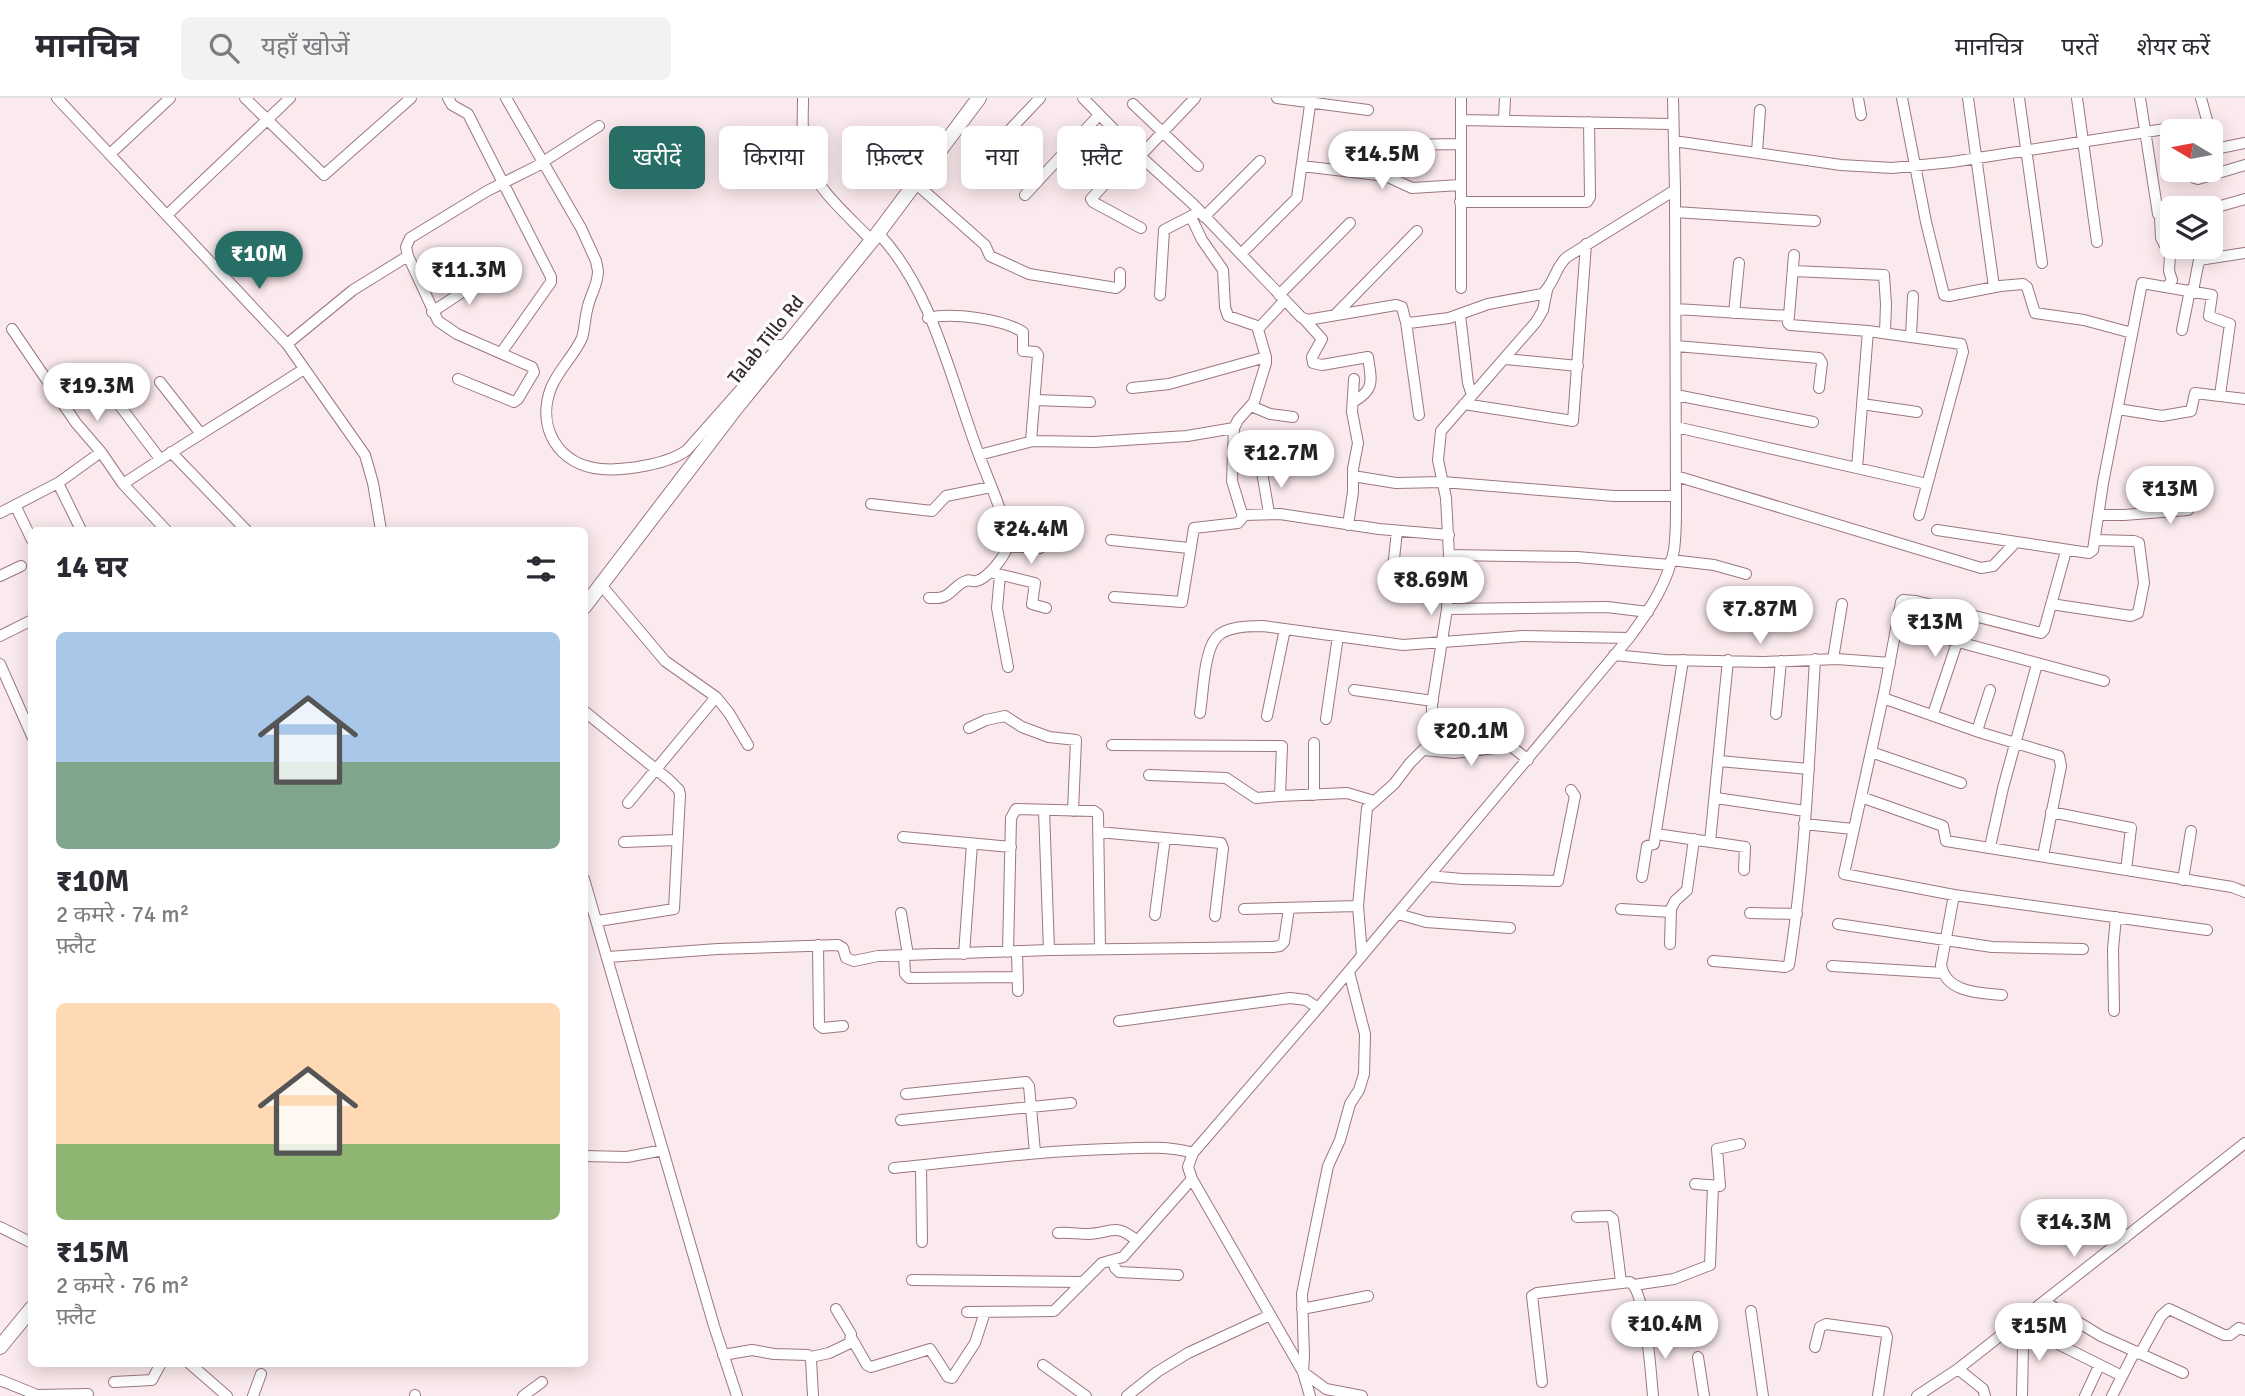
<!DOCTYPE html>
<html lang="hi">
<meta charset="utf-8">
<style>
body{margin:0;font-family:Signika,"Noto Sans Devanagari",sans-serif;background:#f2f2f3;color:#2b2b33;height:100vh;display:flex;flex-direction:column;font-size:26px;white-space:nowrap}
*{box-sizing:border-box;margin:0}
p{font-size:23px;color:#7c7c81}
.icon{flex:none;width:38px;height:38px;fill:none;stroke:currentColor;stroke-width:2;stroke-linecap:round;stroke-linejoin:round}
.map{position:relative;flex:1;overflow:hidden}
.side{position:absolute;left:28px;top:429px;width:560px;height:840px;display:flex;flex-direction:column;background:#fff;border-radius:10px;box-shadow:0 4px 18px #0003}
.side>*{flex:none}
.top-card{position:absolute;left:609px;top:28px;width:665px;height:63px;display:flex;gap:14px}
.needle{width:46px;rotate:280deg}
.buttons{position:absolute;left:2160px;top:21px;display:grid;gap:14px}
.buttons a{display:grid;place-items:center;width:63px;height:63px;border-radius:10px;background:#fff;box-shadow:0 4px 18px #0003;font-size:35px}
.price{position:absolute;translate:-50% -60px;padding:0 16px;border-radius:24px;background:#fff;color:#222;font-size:23px;line-height:46px;filter:drop-shadow(0 2px 4px #0008)}
.price::after{content:'';position:absolute;left:50%;top:42px;width:21px;height:16px;margin-left:-10px;background:inherit;clip-path:polygon(0 0,100% 0,50% 100%)}
.price.selected{background:#266e66;color:#fff}
ul{padding:0;list-style:none}
li{display:grid;align-content:center;gap:14px;height:371px;padding:0 28px}
li span{display:grid;place-items:center;height:217px;border-radius:10px;color:#555}
li>.icon{margin-inline-start:auto}
span .icon{width:126px;height:126px;fill:#fffc;stroke-width:1}
li b{font-size:30px}
h2{display:flex;justify-content:space-between;align-items:center;height:84px;padding:0 28px;font-size:30px}
.tag{padding:0 24px;border-radius:10px;background:#fff;box-shadow:0 4px 18px #0003;font-size:24px;line-height:63px}
.tag.selected{background:#266e66;color:#fff}
header{display:flex;align-items:center;gap:42px;box-sizing:border-box;height:98px;padding:0 35px;background:#fff;border-bottom:2px solid #e1e1e2}
header strong{font-size:33px}
nav{display:flex;gap:38px;margin-inline-start:auto;font-size:24px}
.search{width:490px;height:63px;background:#f2f2f3;display:flex;align-items:center;gap:18px;box-sizing:border-box;padding:0 24px;border-radius:10px;color:#7c7c81;font-size:26px}
.map>svg:first-child{display:block}
.lines{fill:none;stroke-linecap:round;stroke-linejoin:round}
.minor-casing{stroke:#9c777f;stroke-width:12}
.major-casing{stroke:#9c777f;stroke-width:16}
.minor{stroke:#fff;stroke-width:10}
.major{stroke:#fff;stroke-width:14}
.labels{text-anchor:middle;dominant-baseline:central;stroke-width:7;stroke-linejoin:round;paint-order:stroke}
.street-label{font-size:19px;fill:#38292c;stroke:#fcfcfc}
</style>
<header>
<strong>मानचित्र</strong>
<div class="search"><svg class="icon" aria-label="search" viewBox="0 0 24 24"><circle cx="10" cy="10" r="6"/><path d="M15 15l6 6"/></svg>यहाँ खोजें</div>
<nav><a>मानचित्र</a><a>परतें</a><a>शेयर करें</a></nav>
</header>
<div class="map">
<svg width="2245" height="1298" viewBox="0 0 2245 1298">
<rect width="100%" height="100%" fill="#fbeaed"/>
<g class="lines">
<g class="minor-casing">
<path id="minor" d="M57 0 287 246 365 357 373 385 381 432
M245 0 324 77 411 0
M448 0 452 7 468 16 551 179V184L501 255
M506 0 581 130 596 163 598 173C598 186 591 196 588 208 585 218 585 230 582 240 574 258 558 272 551 290 536 329 558 367 601 371 624 373 669 366 687 352L780 247
M803 0C803 20 801 41 806 60 815 91 850 119 871 142
M1083 0 1140 58 1193 106 1301 219 1307 222 1396 207 1402 209 1405 221 1409 225 1449 220 1488 206 1542 196C1554 187 1555 169 1567 159L1675 92
M1277 0 1368 12
M1858 0 1861 17
M1902 0 1926 124 1944 197 1949 198 2000 188 2023 186 2027 189 2035 215 2084 222 2132 235
M1968 0 1994 189
M2019 0 2042 165
M2077 0 2097 144
M2140 0 2158 116 2161 119H2172
M2201 0 2210 33
M1133 6 1198 68
M1461 22 1672 26
M1504 22 1505 0
M2210 36 2215 51 2245 45
M1674 43 1841 67 1892 70 1952 64 2178 29 2184 30 2185 33
M1396 47 1460 46
M1135 53 1091 101 1093 104 1141 130
M1757 54 1760 12
M110 56 170 0
M1140 58 1195 0
M984 59 1040 0
M1302 68 1386 78 1412 90 1460 87
M2191 72 2194 80 2198 81 2245 67
M914 84 985 147 990 158 1029 176 1116 190 1120 187V175
M1025 97 1099 17
M1460 104H1587L1590 99 1589 24
M2210 111 2245 101
M1675 114 1815 123
M167 117 290 0
M2160 118 2161 140 2170 157 2169 173 2172 182 2168 188
M1204 119 1260 63
M878 135C933 193 951 283 979 357 986 377 1010 428 1007 448 1006 458 987 481 976 483 971 484 971 481 966 483 958 485 952 495 945 498 940 501 934 500 929 500
M1241 156 1297 100 1311 0
M1793 173 1884 177 1886 206 1885 235
M1461 190V0
M2193 193 2199 162 2245 155
M1160 197 1164 132 1197 115
M1279 197 1350 125
M1676 211 1789 218 1788 225 1790 227 1868 233 1961 246 1963 254 1919 417
M432 214 488 177
M1734 215 1739 165
M1335 217 1417 133
M1460 217 1468 285 1472 297
M1789 218 1794 157
M928 220C952 214 1002 221 1023 234V253L1036 254 1038 257 1031 343
M1304 221 1322 241 1312 259 1313 265 1322 267 1368 259C1371 282 1376 291 1353 304
M1406 224 1419 317
M12 231 76 325 101 354 123 386 166 432
M1258 231 1285 202
M2182 232 2190 192
M1911 238 1913 198
M287 246 353 192 408 158
M1676 248 1819 260 1822 265 1819 290
M1506 261 1578 268
M458 281 514 304 518 301 534 274 532 269 457 236 438 223 408 158 406 149 410 140 487 93 535 69 599 28
M160 284 201 336
M1132 290 1169 286 1266 259
M111 296 160 361
M1676 297 1813 324
M1035 302 1090 304
M1464 306 1573 323 1586 146
M1862 306 1917 314
M1251 308 1270 316 1293 319
M2118 311 2162 318 2191 313 2195 295 2245 301
M1676 329 1927 386
M171 354 246 432
M979 357 1033 343 1094 344 1187 338 1234 330
M1857 370 1868 233
M1262 374 1269 415
M1353 378 1396 385 1443 384 1614 398H1676
M1676 378 1981 470 1993 468 2014 446
M58 385 81 432
M123 386C183 346 244 310 304 271
M871 406 932 413 946 398 991 389
M15 407 32 442
M0 415 58 385 101 354
M1243 417 1280 416 1379 431 1449 437
M2098 417H2124L2188 412 2190 409 2193 381
M1348 427 1353 394V371L1358 345 1352 314 1354 281
M1937 432 2089 455 2093 452 2103 385 2142 185 2212 197 2209 218 2230 226 2220 297
M1111 442 1189 450
M1007 448 1040 450
M2066 453 2044 532 2041 535 1916 503 1903 502 1901 504 1884 595 1844 776 1954 797 2207 832
M1449 457 1577 459 1670 467
M1671 462 1714 467 1746 476
M994 475 1035 485 1032 506 1046 510
M1000 477 997 510 1008 569
M0 478 21 468
M1392 479 1397 433
M602 488 665 563 716 599 729 615 748 647
M1114 499 1182 504 1194 430 1238 425 1243 419 1232 383 1234 330 1238 322 1254 304 1266 265V259L1257 228 1228 218 1225 209 1223 172 1202 142 1191 119
M2051 506 2131 518 2138 515 2144 485 2139 445 2134 443 2095 442
M1447 511 1607 509 1648 514
M1921 534 2104 583
M0 538 32 522
M1614 557 1665 562 1764 564 1837 561 1890 565
M1833 561 1842 506
M0 566 32 638
M1354 592 1433 603
M1883 600 1982 635 2059 658 2061 668 2043 758
M584 613 668 681 679 692 680 697 674 811 598 823
M1200 615C1203 597 1204 553 1216 540 1225 528 1250 528 1263 528L1403 547 1523 538 1629 540
M1776 616 1781 563
M1933 616 1967 515
M1267 618 1285 531
M1326 621 1338 538
M969 630 986 622 1005 618 1022 629 1049 639 1076 642 1073 713
M1977 633 1990 592
M1112 647 1282 648 1280 698 1347 695 1374 703
M1424 652 1454 655 1511 648 1528 662
M1871 654 1961 685
M1719 663 1809 671
M1149 677 1226 680 1256 700 1280 698
M1314 697V645
M1861 699 1943 728 1946 743 2232 789 2245 794
M1716 700 1805 713
M628 705 716 599
M1044 712 1049 852
M2051 714 2131 730 2126 772
M1804 726 1853 731
M1098 734 1221 745 1223 750 1215 818
M1656 736 1745 749 1744 772
M903 739 1011 749
M624 744 677 742
M1710 744 1728 562
M1990 749 2003 690 2037 566
M1429 778 1462 781 1558 783 1575 698 1571 692
M1642 779 1647 748 1654 746 1683 562
M584 781 714 1228 737 1298
M2183 782 2191 733
M1954 797 1941 867C1946 895 1980 895 2002 897
M1244 811 1358 808
M1621 811 1671 814
M901 815 908 857
M1750 815 1797 816
M1398 816 1426 824 1510 830
M1155 817 1165 740
M1838 826 1992 849 2083 851
M1670 846 1671 811 1675 803 1687 792 1694 741
M818 847 819 927 823 930 843 928
M1017 853 1018 893
M1008 854 1011 720 1016 711 1094 713 1098 716 1100 851
M964 856 972 746
M1362 857 1358 808 1367 710 1394 686 1410 665 1432 643V606L1447 511 1449 457 1446 400 1438 362 1441 333 1536 224 1543 212 1547 192
M904 858 905 876 909 880 1017 879
M608 859 718 851 838 847 843 850 846 860 854 863 878 858 1049 852 1273 849 1280 848 1284 844 1289 810
M1713 863 1785 869 1789 867C1805 766 1809 663 1815 561
M1832 868 1943 875
M2114 913 2113 851 2116 819
M1119 923 1290 900 1306 902 1318 910
M906 996 1026 984 1029 988 1035 1054
M901 1022 1071 1005
M584 1058 627 1059 663 1052
M921 1068 922 1144
M894 1070C966 1063 1036 1053 1108 1051 1137 1050 1165 1047 1193 1055
M1695 1086 1720 1088 1717 1051 1740 1046
M1577 1119 1609 1118 1613 1121 1621 1184
M2062 1119 2125 1140
M0 1129 32 1145
M1058 1135C1068 1134 1078 1136 1088 1136 1111 1135 1116 1124 1137 1143
M1113 1162 1115 1170 1119 1174 1178 1177
M912 1182 1082 1184
M1634 1187 1674 1181 1710 1167 1713 1088
M2045 1204 2101 1238 2183 1275
M1302 1211 1368 1198
M1751 1213 1763 1298
M967 1214 1054 1213 1102 1165 1123 1159 1192 1081
M2022 1222 2038 1236 2122 1278
M2013 1229 2023 1249 2022 1298
M852 1241 867 1267 871 1269 930 1251 948 1279 952 1280 975 1245 985 1214
M1815 1249 1820 1229 1826 1226 1885 1234 1887 1239 1878 1298
M2140 1256 2161 1218 2169 1211 2224 1237H2230L2239 1230 2245 1232
M723 1257 752 1252 774 1256 808 1257 811 1261 813 1298
M811 1259 829 1255 850 1245 851 1236 836 1211
M1698 1259 1704 1298
M189 1265 227 1298
M1043 1267 1086 1298
M1958 1271 1983 1291 1985 1298
M0 1282 37 1297 88 1296
M114 1284 152 1282 161 1265
M1542 1284 1532 1198 1537 1195 1630 1184C1646 1195 1651 1277 1653 1298
M253 1298 261 1276
M415 1298V1297
M523 1298 542 1284
M1127 1298 1157 1274 1188 1255 1268 1218
M1310 1298 1303 1274 1304 1258 1302 1196 1305 1181 1328 1068 1340 1042 1350 1006 1359 992 1364 976 1365 936 1349 874
M1362 1298 1326 1291 1303 1274 1192 1081 1188 1069 1193 1055 1318 910 1629 540C1649 513 1668 485 1674 452 1676 438 1676 423 1676 408L1675 92 1673 0
M1917 1298 1958 1271 2245 1045
M2085 1298 2099 1268
M2112 1298 2135 1253"/>
</g>
<g class="major-casing">
<path id="major" d="M584 509 736 310 878 135 979 0
M0 1249 32 1210"/>
</g>
<use href="#minor" class="minor"/>
<use href="#major" class="major"/>
</g>
<g class="labels">
<g class="street-label">
<text transform="translate(766 242) rotate(-51)">Talab Tillo Rd</text>
</g>
</g>
</svg>
<div class="buttons">
<a><svg class="needle" viewBox="-14 -14 28 28"><path d="M0-13l5 13h-10z" fill="#e53935"/><path d="M0 13l5-13h-10z" fill="#7c7c81"/></svg></a>
<a><svg class="icon" aria-label="layers" viewBox="0 0 24 24"><path d="M12 4l9 5-9 5-9-5zM3 14l9 5 9-5"/></svg></a>
</div>
<b class="price" style="left:1382px;top:93px">₹14.5M</b>
<b class="price selected" style="left:259px;top:193px">₹10M</b>
<b class="price" style="left:469px;top:209px">₹11.3M</b>
<b class="price" style="left:97px;top:325px">₹19.3M</b>
<b class="price" style="left:1281px;top:392px">₹12.7M</b>
<b class="price" style="left:2170px;top:428px">₹13M</b>
<b class="price" style="left:1031px;top:468px">₹24.4M</b>
<b class="price" style="left:1431px;top:519px">₹8.69M</b>
<b class="price" style="left:1760px;top:548px">₹7.87M</b>
<b class="price" style="left:1935px;top:561px">₹13M</b>
<b class="price" style="left:1471px;top:670px">₹20.1M</b>
<b class="price" style="left:2074px;top:1161px">₹14.3M</b>
<b class="price" style="left:1665px;top:1263px">₹10.4M</b>
<b class="price" style="left:2039px;top:1265px">₹15M</b>
<div class="top-card">
<a class="tag selected">खरीदें</a>
<a class="tag">किराया</a>
<a class="tag">फ़िल्टर</a>
<a class="tag">नया</a>
<a class="tag">फ़्लैट</a>
</div>
<section class="side">
<h2>14 घर<svg class="icon" aria-label="filters" viewBox="0 0 24 24"><path d="M4 7h16M4 17h16"/><circle cx="9" cy="7" r="2"/><circle cx="15" cy="17" r="2"/></svg></h2>
<ul>
<li><span style="background:linear-gradient(#a9c7e8 60%,#7fa58c 0)"><svg class="icon" aria-label="home" viewBox="0 0 24 24"><path d="M3 11l9-7 9 7M6 9v11h12V9"/></svg></span><div><b>₹10M</b><p>2 कमरे · 74 m²</p><p>फ़्लैट</p></div></li>
<li><span style="background:linear-gradient(#ffd9b3 65%,#8fb573 0)"><svg class="icon" aria-label="home" viewBox="0 0 24 24"><path d="M3 11l9-7 9 7M6 9v11h12V9"/></svg></span><div><b>₹15M</b><p>2 कमरे · 76 m²</p><p>फ़्लैट</p></div></li>
</ul>
</section>
</div>
